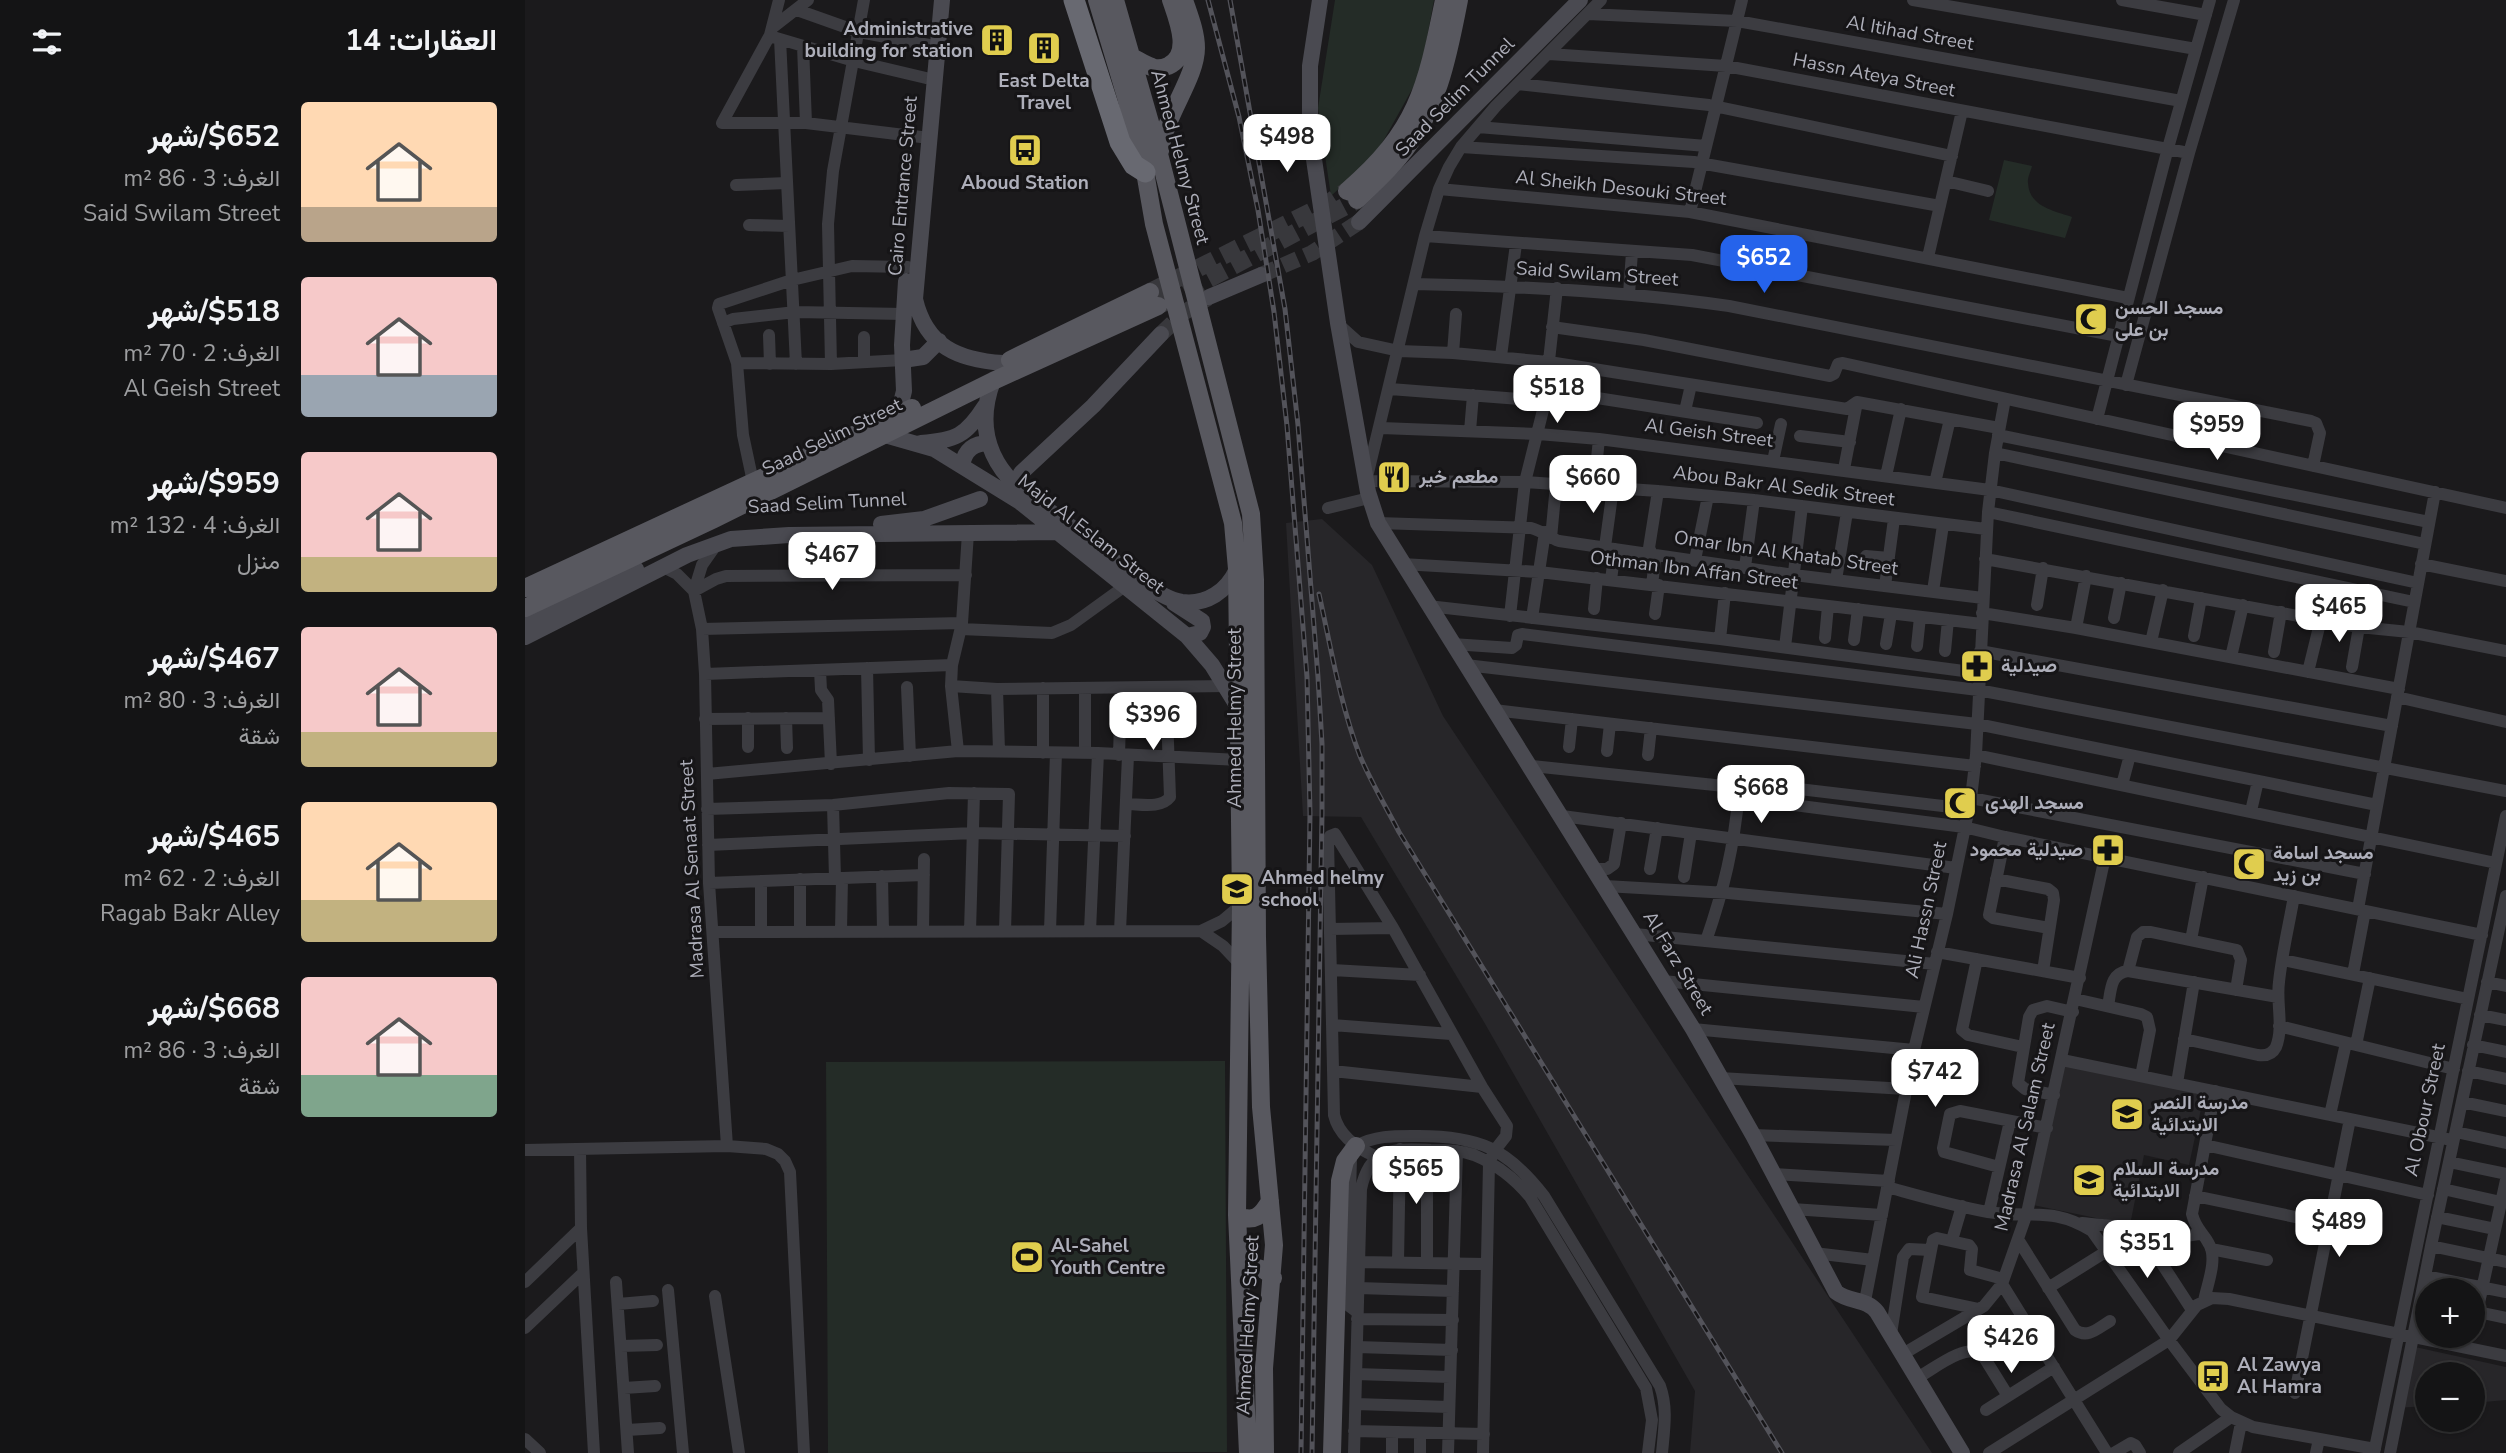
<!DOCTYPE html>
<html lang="ar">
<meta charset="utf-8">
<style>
body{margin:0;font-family:"Nunito Sans",Vazirmatn,sans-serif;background:#212122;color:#f1f3f6;direction:rtl;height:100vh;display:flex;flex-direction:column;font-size:26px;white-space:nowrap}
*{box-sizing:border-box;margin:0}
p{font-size:23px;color:#9d9ea0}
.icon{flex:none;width:38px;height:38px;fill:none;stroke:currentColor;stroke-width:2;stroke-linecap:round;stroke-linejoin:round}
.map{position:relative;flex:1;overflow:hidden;direction:ltr}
.drawer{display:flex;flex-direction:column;background:#141415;width:525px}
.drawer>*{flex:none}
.buttons{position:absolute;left:1890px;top:1278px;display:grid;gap:14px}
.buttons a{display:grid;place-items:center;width:70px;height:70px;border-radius:50%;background:#141415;box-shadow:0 2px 5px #0004,0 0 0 2px #333334;font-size:35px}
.price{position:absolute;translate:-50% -60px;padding:0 16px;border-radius:14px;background:#fff;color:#222;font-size:23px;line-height:46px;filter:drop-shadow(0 2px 4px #0008)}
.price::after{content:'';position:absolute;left:50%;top:42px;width:21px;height:16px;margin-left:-10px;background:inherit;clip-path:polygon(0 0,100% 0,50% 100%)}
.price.on{background:#2563eb;color:#fff}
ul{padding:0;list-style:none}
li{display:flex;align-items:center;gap:21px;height:175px;padding:0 28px}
li span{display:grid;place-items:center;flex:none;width:196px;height:140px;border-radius:7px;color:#555}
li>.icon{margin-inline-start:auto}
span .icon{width:84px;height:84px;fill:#fffc;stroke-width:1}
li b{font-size:30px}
h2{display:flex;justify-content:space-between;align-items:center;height:84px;padding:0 28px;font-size:30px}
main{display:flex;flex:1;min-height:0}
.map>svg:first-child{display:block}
.built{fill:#272629}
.green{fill:#242c27}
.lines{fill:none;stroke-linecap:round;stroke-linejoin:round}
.secondary-tunnel{stroke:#38383c;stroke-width:16;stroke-dasharray:16 8;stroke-linecap:butt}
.primary-tunnel{stroke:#38383c;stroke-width:18;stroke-dasharray:18 9;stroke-linecap:butt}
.street{stroke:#3c3c41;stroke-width:12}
.secondary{stroke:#4a4a51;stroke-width:16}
.primary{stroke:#58585f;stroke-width:18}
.highway{stroke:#686971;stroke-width:21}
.rail-casing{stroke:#53535a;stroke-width:5}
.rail{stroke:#161517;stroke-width:2.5;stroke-dasharray:8;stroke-linecap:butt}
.labels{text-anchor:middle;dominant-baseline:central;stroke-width:6;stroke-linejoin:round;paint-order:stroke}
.poi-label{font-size:19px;font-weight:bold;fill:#aeafba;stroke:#161517;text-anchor:start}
.street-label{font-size:19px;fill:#aeafba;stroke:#161517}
</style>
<main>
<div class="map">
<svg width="1981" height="1453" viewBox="0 0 1981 1453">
<rect width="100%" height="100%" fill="#1b1a1c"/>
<path class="built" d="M797 519 847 565 918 716 1407 1453H1165L1170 1391 959 1022 836 817 778 816 761 523Z
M1540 1064 1679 1095 1664 1165 1619 1155 1605 1225 1508 1205Z
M1881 1345 1981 1367V1400L1948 1403V1374H1902V1406L1871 1408Z"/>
<path class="green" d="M810 0H909L895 75 851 154 806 196 793 108Z
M1479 160 1507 166C1506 171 1502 178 1503 183 1504 207 1530 211 1547 217L1540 238 1464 220Z
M700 1061 702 1452 303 1453 301 1062Z"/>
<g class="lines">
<path class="secondary-tunnel" d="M736 275 787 253 834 222
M636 334 658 313 683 298"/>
<path class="primary-tunnel" d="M625 292 802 204 822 191
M636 304 832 200"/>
<path class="street" d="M254 0 245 35 197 123H281L396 137
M1076 0 971 106 936 147 924 167 914 189 900 236 841 481 1000 482 1133 491 1229 500 1461 529
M1388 0 1671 49
M1597 0 1681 15
M272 10 334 32 404 45
M1063 14 1212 21 1656 101
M247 28 283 0
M248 37 329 61 401 78
M255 39 271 364
M278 46 281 123
M1024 54 1201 66 1664 153
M993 84 1184 105 1427 156
M953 127 1181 146
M936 147 1169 162 1415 206
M1421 181 1463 191
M211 185 262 183
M914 189 1165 212 1603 298
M1165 212 1217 0
M224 225 264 226
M900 236 1167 255 1593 336
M1403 257 1437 111
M889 284C995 286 1099 291 1204 306L1786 421 1791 423 1795 433 1788 466
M1104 294 1107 252
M198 323 208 319 270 312 379 314
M814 325 833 342 874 351 928 353 1024 362 1322 409 1332 402 1474 428
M1027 327 1119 340 1305 376 1309 374 1313 364 1318 363 1981 508
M244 335 245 364
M339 337V362
M928 353 931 314
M976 356 991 244
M212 363 306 364 378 360
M306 364 303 224 308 171 339 0
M1601 385 1664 153 1709 0
M865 389 1020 401
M1021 390 1232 423
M1160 411 1166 385
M1572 419 1643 148 1685 0
M856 428 1013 434 1074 439 1465 490 1893 583
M945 431 948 395
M1473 435 1904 522
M1275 436 1325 442
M1470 453 1900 544
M1248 461 1256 424
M1319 469 1332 402
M1361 476 1376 409
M228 482 218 435 212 363 193 308 194 304 267 280 327 266 383 267
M1410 483 1425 419
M1069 487 1074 439
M803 508 844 498
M1463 512 1889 602
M853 523 1006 528C1017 531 1024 537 1034 541L1269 575 1458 598
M1026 538 1031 485
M1080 547 1088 488
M1341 556 1364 558
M1460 559 1834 627 1884 632 1981 651
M1170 560 1183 496
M877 564 1014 572 1457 624
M1896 564 1981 581
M138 567 152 574 169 591 177 629 180 674 184 883 202 1146
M1220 567 1229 500
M1086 580 1090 549
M1311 580 1322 512
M1127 585 1130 560 1124 548 1133 491
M1360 586 1369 519
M169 591 191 579 201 576 441 575
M169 591 177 565 191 545
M1408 591 1418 525
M1512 605 1518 568
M903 606 1195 639 1454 673
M1069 609 1072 578
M1457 613 1551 628 1874 689
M1130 614 1134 585
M985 616 1000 482 1019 406 1032 288
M1007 618 1020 532
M1589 618 1596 583
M1551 628 1561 576
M177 629 437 623
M436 629 527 633 546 625 600 586
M1669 636 1676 598
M1300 638 1303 606
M1195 639 1200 593
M1329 640 1333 609
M1626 642 1638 590
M927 644 987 648 991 645 993 635 997 634 1453 690 1981 791
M1361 644 1366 614
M1392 646 1395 617
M1260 647 1277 506
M1420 651 1423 620
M1455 651 1867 726
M1749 652 1756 612
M1706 657 1718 605
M941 665 1452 724 1852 805
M1827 667 1834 627
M342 668 344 760
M295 670 296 690 303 700 306 764
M1783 672 1796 619
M180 674 427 665
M426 686 472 689 702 686
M382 687 385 756
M472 689 474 751
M1872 697 1981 722
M969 710 1450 766
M223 718V747
M261 718 262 748
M180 719 304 718
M1044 747 1047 719
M433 751 426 686 427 665 437 623 443 533
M1082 751 1085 724
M518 753V688
M560 753V689
M594 755 596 688
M1123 755 1126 728
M1451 755 1971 863
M1007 766 1209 787 1224 783 1443 809
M182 774 433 751 573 753 714 760
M1597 785 1605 755
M1214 798 1439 827 1480 837 1957 935
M1446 798 1840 874
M601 804C615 804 636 809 645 797L641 688
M308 805 310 878
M182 809 308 805 424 793 484 794 480 931
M1726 811 1733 781
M1037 816 1431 868
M1480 837 1464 915 1468 918 1524 928
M183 845 448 833 600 836
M1070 869H1082L1089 864 1096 823
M1125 869 1132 828
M357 876 358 931
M1159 877 1166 833
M275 879V932
M1471 879 1523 889 1528 893 1529 900 1518 971
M236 881V932
M184 883 399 875
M1080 886 1203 893 1422 914
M1833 909 1910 492
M805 929 868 928
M316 931 317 878
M398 931 399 859
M445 931 449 793
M525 931 531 753
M565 931 573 753
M595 931 603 756
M676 931 698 946 716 965
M189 932 676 931 697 921 716 905
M1110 934 1410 964
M1666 940 1678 877
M1181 941C1199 889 1209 847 1214 792
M1412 952 1555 978
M1452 959 1437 1030 1443 1035 1498 1047
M1758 960 1943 999
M807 970 895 975
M1603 971 1612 937 1618 932H1626L1712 950 1716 960 1711 990
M1828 974 1840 911
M1138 981 1399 1007
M1962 982 1981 986
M1550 999 1616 1014 1622 1017 1625 1030 1616 1076
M1583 1006C1586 991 1585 973 1603 971L1753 997
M1955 1015 1981 1020
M807 1025 926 1034
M1754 1026 1929 1069
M1168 1029 1389 1050
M1659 1039 1733 1055C1740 1056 1747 1055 1751 1047 1759 1027 1751 1002 1754 982 1757 953 1764 925 1769 896
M1831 1045 1845 978
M1948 1045 1981 1052
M1537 1060 1922 1139
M808 1071 957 1087
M1943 1071 1981 1079
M1195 1078 1381 1089
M1652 1083 1669 982
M1529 1095 1500 1089 1493 1083 1504 1017 1508 1010 1522 1006 1548 1012
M1937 1102 1981 1111
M1805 1115 1821 1043
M1931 1132 1981 1143
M1228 1135 1371 1140
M1680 1145 1903 1195
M831 1146C851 1135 871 1136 894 1136 953 1136 982 1148 1019 1196L1135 1386C1143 1408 1139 1430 1137 1453
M55 1149 56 1228 69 1453
M0 1150 202 1146 241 1149 253 1154 260 1161 265 1172 279 1453
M852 1157C833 1149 814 1136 809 1115L803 841 805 836 810 834 868 928 957 1087 982 1126 981 1136 970 1150 964 1163 958 1453
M826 1159 822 1297 824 1306 832 1312
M1924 1162 1981 1174
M1474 1167 1419 1152 1418 1148 1425 1114 1435 1111 1522 1128
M1247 1174 1364 1181
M1362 1187C1395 1196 1429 1206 1463 1212 1505 1219 1527 1206 1567 1231L1644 1340 1696 1409 1706 1417 1728 1427 1850 1449
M1918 1189 1976 1202
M1670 1196 1804 1224
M1267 1209 1357 1215
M1464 1212 1485 1121
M1912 1217 1970 1229
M1557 1223C1574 1225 1591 1226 1608 1229 1632 1233 1651 1239 1675 1234
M1615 1230 1667 1310
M1427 1240 1437 1206
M1494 1241 1550 1330C1563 1339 1573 1328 1585 1321
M1906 1246 1981 1262
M1686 1249 1742 1260
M1289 1253 1348 1260
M834 1262 961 1264
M873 1262 875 1149
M902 1263V1183
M1900 1276 1981 1292
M0 1282 56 1228
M91 1282 103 1453
M1477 1284 1582 1453
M833 1288 928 1291
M1523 1288 1582 1251
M143 1290 158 1453
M190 1296 214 1453
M1340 1301 1389 1050 1422 914 1446 798 1451 755 1463 512 1470 453 1480 399
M1679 1301C1682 1285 1693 1259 1684 1244 1678 1232 1671 1230 1667 1214L1690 1091
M93 1304 128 1301
M1454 1309 1397 1297 1408 1240 1412 1238 1444 1245 1447 1249 1445 1270 1478 1279
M1948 1311 1981 1318
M1952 1312 1981 1180
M832 1319 928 1320
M0 1328 58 1273
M1366 1334 1378 1257 1384 1249 1405 1250
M96 1346 132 1345
M832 1347 927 1350
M1378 1354 1459 1306 1477 1284 1502 1213 1580 857
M831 1374 925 1377
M1392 1378C1409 1369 1439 1343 1457 1354L1483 1396
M99 1388 130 1386
M1770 1393 1825 1119
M831 1404 924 1407
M1461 1410 1529 1367
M102 1430 135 1428
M829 1431 959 1434
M895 1433V1453
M0 1439 15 1453
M829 1453 836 1189C845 1146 870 1149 906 1150 921 1150 935 1150 949 1155 971 1164 990 1179 1005 1197L1121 1388 1127 1420 1123 1453
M867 1453V1432
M923 1453 932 1151
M1464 1453 1644 1340 1672 1305 1687 1298 1704 1299 1981 1356
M1589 1453 1606 1443 1610 1445 1615 1453
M1654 1453 1706 1417
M1710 1453 1716 1423
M1791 1453 1794 1439
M1849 1453 1981 816
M1865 1453 1906 1246 1981 896"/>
<path class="secondary" d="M417 0 390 299C401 347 434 360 478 363
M795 0 785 66V132L813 323 843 492 853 523 1168 1029 1228 1135 1311 1292C1325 1303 1341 1298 1352 1312L1437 1453
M834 222 1055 0
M684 297 736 275
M378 360 398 357 414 341
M468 381C459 405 457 430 468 454 473 465 481 476 490 484 510 501 533 517 554 533 578 551 629 598 657 602 682 605 702 591 712 569
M373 415 379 391 377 345 381 281
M360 435 409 449 495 502 662 636 687 665 713 707
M396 443C431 440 441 436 460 406
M437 465C440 450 449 443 464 443
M496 473 568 406 636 334
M356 524 399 519 455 499
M649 603 677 621 678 627 675 633 662 636
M0 623 111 569
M0 637 162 555 206 539 264 535 534 532"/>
<path class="primary" d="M572 0 601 97 620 172 629 224 708 523 712 569 716 905 712 1215 723 1453
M590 0 634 154 726 514 730 580 732 937 736 1107 749 1245 739 1368 740 1453
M607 57C613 60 620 65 627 67 632 69 638 68 643 66 668 55 652 18 646 0
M635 151C640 115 671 78 671 48 671 32 664 15 659 0
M822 191C893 130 901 88 919 0
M832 200C846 186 861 173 874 157 913 111 923 57 934 0
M485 360 625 292
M0 588 387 408
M0 608 189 519 468 381 633 306
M712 1215C729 1224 737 1215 745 1201
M716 1282 723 1270C734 1266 740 1269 748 1278
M807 1453 815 1181 820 1161 831 1146"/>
<path class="highway" d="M549 0 595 142 609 165 620 172"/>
<g class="rail-casing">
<path id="rail" d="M683 0 714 117 733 210 749 312 762 426 782 677 785 813 776 1453
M705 0 760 309 773 425 793 677 797 744V813L787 1453
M794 594C806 648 815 704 835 756 846 782 861 807 874 832L1257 1453"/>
</g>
<use href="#rail" class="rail"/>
</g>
<defs>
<g id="building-square" transform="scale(1.75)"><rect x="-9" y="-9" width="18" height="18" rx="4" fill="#e0cd4e" stroke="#161517"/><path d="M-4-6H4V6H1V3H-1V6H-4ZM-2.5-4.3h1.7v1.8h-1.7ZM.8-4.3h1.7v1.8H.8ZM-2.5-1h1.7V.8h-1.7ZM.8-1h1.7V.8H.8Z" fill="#111"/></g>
<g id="bus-square" transform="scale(1.75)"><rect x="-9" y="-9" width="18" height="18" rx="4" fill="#e0cd4e" stroke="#161517"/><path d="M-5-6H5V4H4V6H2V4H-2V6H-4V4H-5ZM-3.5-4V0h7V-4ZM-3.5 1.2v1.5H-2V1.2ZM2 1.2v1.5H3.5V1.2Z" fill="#111"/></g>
<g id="mosque-square" transform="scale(1.75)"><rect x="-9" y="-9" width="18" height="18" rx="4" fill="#e0cd4e" stroke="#161517"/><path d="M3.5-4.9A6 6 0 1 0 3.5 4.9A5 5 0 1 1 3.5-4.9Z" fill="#111"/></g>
<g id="restaurant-square" transform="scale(1.75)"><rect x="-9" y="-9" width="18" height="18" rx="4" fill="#e0cd4e" stroke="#161517"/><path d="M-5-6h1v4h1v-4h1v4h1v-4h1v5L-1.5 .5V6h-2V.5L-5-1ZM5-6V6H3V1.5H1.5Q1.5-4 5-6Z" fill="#111"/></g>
<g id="pharmacy-square" transform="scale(1.75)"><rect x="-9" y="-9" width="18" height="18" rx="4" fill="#e0cd4e" stroke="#161517"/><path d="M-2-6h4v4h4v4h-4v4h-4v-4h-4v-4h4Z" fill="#111"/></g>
<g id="school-square" transform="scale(1.75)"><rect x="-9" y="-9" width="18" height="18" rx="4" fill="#e0cd4e" stroke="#161517"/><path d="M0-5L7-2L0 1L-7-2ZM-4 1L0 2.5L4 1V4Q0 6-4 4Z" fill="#111"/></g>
<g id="stadium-square" transform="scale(1.75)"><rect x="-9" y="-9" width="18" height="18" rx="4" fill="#e0cd4e" stroke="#161517"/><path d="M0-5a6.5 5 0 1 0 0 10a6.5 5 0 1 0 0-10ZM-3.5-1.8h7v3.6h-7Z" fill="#111"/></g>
</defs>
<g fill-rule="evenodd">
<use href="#building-square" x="472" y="40"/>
<use href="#building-square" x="519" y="48"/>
<use href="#bus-square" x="500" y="150"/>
<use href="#mosque-square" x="1566" y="319"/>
<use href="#restaurant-square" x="869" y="477"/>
<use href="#pharmacy-square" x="1452" y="666"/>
<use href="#mosque-square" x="1435" y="803"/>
<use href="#pharmacy-square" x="1583" y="850"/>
<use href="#mosque-square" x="1724" y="864"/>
<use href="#school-square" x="712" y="889"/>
<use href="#school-square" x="1602" y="1114"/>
<use href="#school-square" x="1564" y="1180"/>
<use href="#stadium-square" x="502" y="1257"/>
<use href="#bus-square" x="1688" y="1376"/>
</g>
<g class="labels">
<g class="poi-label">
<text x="448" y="29" text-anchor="end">Administrative<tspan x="448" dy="22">building for station</tspan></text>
<text x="519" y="81" text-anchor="middle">East Delta<tspan x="519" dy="22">Travel</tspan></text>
<text x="500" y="183" text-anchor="middle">Aboud Station</text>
<text x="1590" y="308">مسجد الحسن<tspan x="1590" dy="22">بن على</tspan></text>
<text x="894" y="477">مطعم خير</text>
<text x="1476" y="666">صيدلية</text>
<text x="1460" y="803">مسجد الهدى</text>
<text x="1558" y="850" text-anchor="end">صيدلية محمود</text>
<text x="1748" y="853">مسجد اسامة<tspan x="1748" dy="22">بن زيد</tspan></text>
<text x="736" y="878">Ahmed helmy<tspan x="736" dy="22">school</tspan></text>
<text x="1626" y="1103">مدرسة النصر<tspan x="1626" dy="22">الابتدائية</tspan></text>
<text x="1588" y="1169">مدرسة السلام<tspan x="1588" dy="22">الابتدائية</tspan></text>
<text x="526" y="1246">Al-Sahel<tspan x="526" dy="22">Youth Centre</tspan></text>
<text x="1712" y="1365">Al Zawya<tspan x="1712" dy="22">Al Hamra</tspan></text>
</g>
<g class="street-label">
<text transform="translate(1385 33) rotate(10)">Al Itihad Street</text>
<text transform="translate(1349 75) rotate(11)">Hassn Ateya Street</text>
<text transform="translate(930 97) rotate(-45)">Saad Selim Tunnel</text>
<text transform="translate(655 157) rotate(75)">Ahmed Helmy Street</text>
<text transform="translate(378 186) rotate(-85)">Cairo Entrance Street</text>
<text transform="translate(1096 188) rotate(6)">Al Sheikh Desouki Street</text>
<text transform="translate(1072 274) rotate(4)">Said Swilam Street</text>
<text transform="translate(1184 433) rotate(7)">Al Geish Street</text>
<text transform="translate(307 437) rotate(-26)">Saad Selim Street</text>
<text transform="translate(1259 486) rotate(7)">Abou Bakr Al Sedik Street</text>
<text transform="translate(302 503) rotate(-3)">Saad Selim Tunnel</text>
<text transform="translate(566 534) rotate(38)">Majd Al Eslam Street</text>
<text transform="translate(1261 553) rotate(8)">Omar Ibn Al Khatab Street</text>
<text transform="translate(1169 570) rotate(7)">Othman Ibn Affan Street</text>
<text transform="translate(710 718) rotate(-90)">Ahmed Helmy Street</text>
<text transform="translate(167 869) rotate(-93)">Madrasa Al Senaat Street</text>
<text transform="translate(1401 910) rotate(-78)">Ali Hassn Street</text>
<text transform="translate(1153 963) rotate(59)">Al Farz Street</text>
<text transform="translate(1900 1110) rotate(-78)">Al Obour Street</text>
<text transform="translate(1500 1127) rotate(-77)">Madrasa Al Salam Street</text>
<text transform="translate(723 1325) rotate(-87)">Ahmed Helmy Street</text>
</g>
</g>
</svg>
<div class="buttons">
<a>+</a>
<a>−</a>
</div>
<b class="price" style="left:762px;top:174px">$498</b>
<b class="price on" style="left:1239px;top:295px">$652</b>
<b class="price" style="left:1032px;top:425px">$518</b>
<b class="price" style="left:1692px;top:462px">$959</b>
<b class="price" style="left:1068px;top:515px">$660</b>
<b class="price" style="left:307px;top:592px">$467</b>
<b class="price" style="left:1814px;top:644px">$465</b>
<b class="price" style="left:628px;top:752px">$396</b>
<b class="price" style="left:1236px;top:825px">$668</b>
<b class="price" style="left:1410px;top:1109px">$742</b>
<b class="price" style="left:891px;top:1206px">$565</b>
<b class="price" style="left:1814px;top:1259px">$489</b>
<b class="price" style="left:1622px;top:1280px">$351</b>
<b class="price" style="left:1486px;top:1375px">$426</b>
</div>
<section class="drawer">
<h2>العقارات: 14<svg class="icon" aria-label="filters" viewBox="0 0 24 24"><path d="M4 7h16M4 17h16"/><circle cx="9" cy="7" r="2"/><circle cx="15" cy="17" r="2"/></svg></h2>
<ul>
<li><span style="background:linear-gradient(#ffd9b3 75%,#b9a48a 0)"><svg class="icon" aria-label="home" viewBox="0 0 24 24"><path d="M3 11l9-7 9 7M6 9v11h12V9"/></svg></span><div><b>$652/شهر</b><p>الغرف: 3 · 86 m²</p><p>Said Swilam Street</p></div></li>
<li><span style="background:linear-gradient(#f6c9c9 70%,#9aa5b1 0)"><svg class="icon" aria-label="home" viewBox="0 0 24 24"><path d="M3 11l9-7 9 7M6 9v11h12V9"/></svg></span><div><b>$518/شهر</b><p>الغرف: 2 · 70 m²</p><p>Al Geish Street</p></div></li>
<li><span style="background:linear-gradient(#f6c9c9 75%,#c2b280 0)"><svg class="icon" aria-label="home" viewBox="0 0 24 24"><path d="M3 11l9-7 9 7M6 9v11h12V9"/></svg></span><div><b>$959/شهر</b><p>الغرف: 4 · 132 m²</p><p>منزل</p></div></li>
<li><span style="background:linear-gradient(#f6c9c9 75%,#c2b280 0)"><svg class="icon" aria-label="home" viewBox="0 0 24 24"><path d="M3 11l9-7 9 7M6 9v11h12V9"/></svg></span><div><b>$467/شهر</b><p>الغرف: 3 · 80 m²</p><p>شقة</p></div></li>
<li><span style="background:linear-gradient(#ffd9b3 70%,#c2b280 0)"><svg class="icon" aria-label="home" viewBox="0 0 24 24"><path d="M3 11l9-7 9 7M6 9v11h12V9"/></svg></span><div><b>$465/شهر</b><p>الغرف: 2 · 62 m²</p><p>Ragab Bakr Alley</p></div></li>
<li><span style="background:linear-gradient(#f6c9c9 70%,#7fa58c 0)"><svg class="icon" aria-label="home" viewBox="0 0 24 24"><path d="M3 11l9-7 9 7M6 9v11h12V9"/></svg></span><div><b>$668/شهر</b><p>الغرف: 3 · 86 m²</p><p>شقة</p></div></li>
</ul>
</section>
</main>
